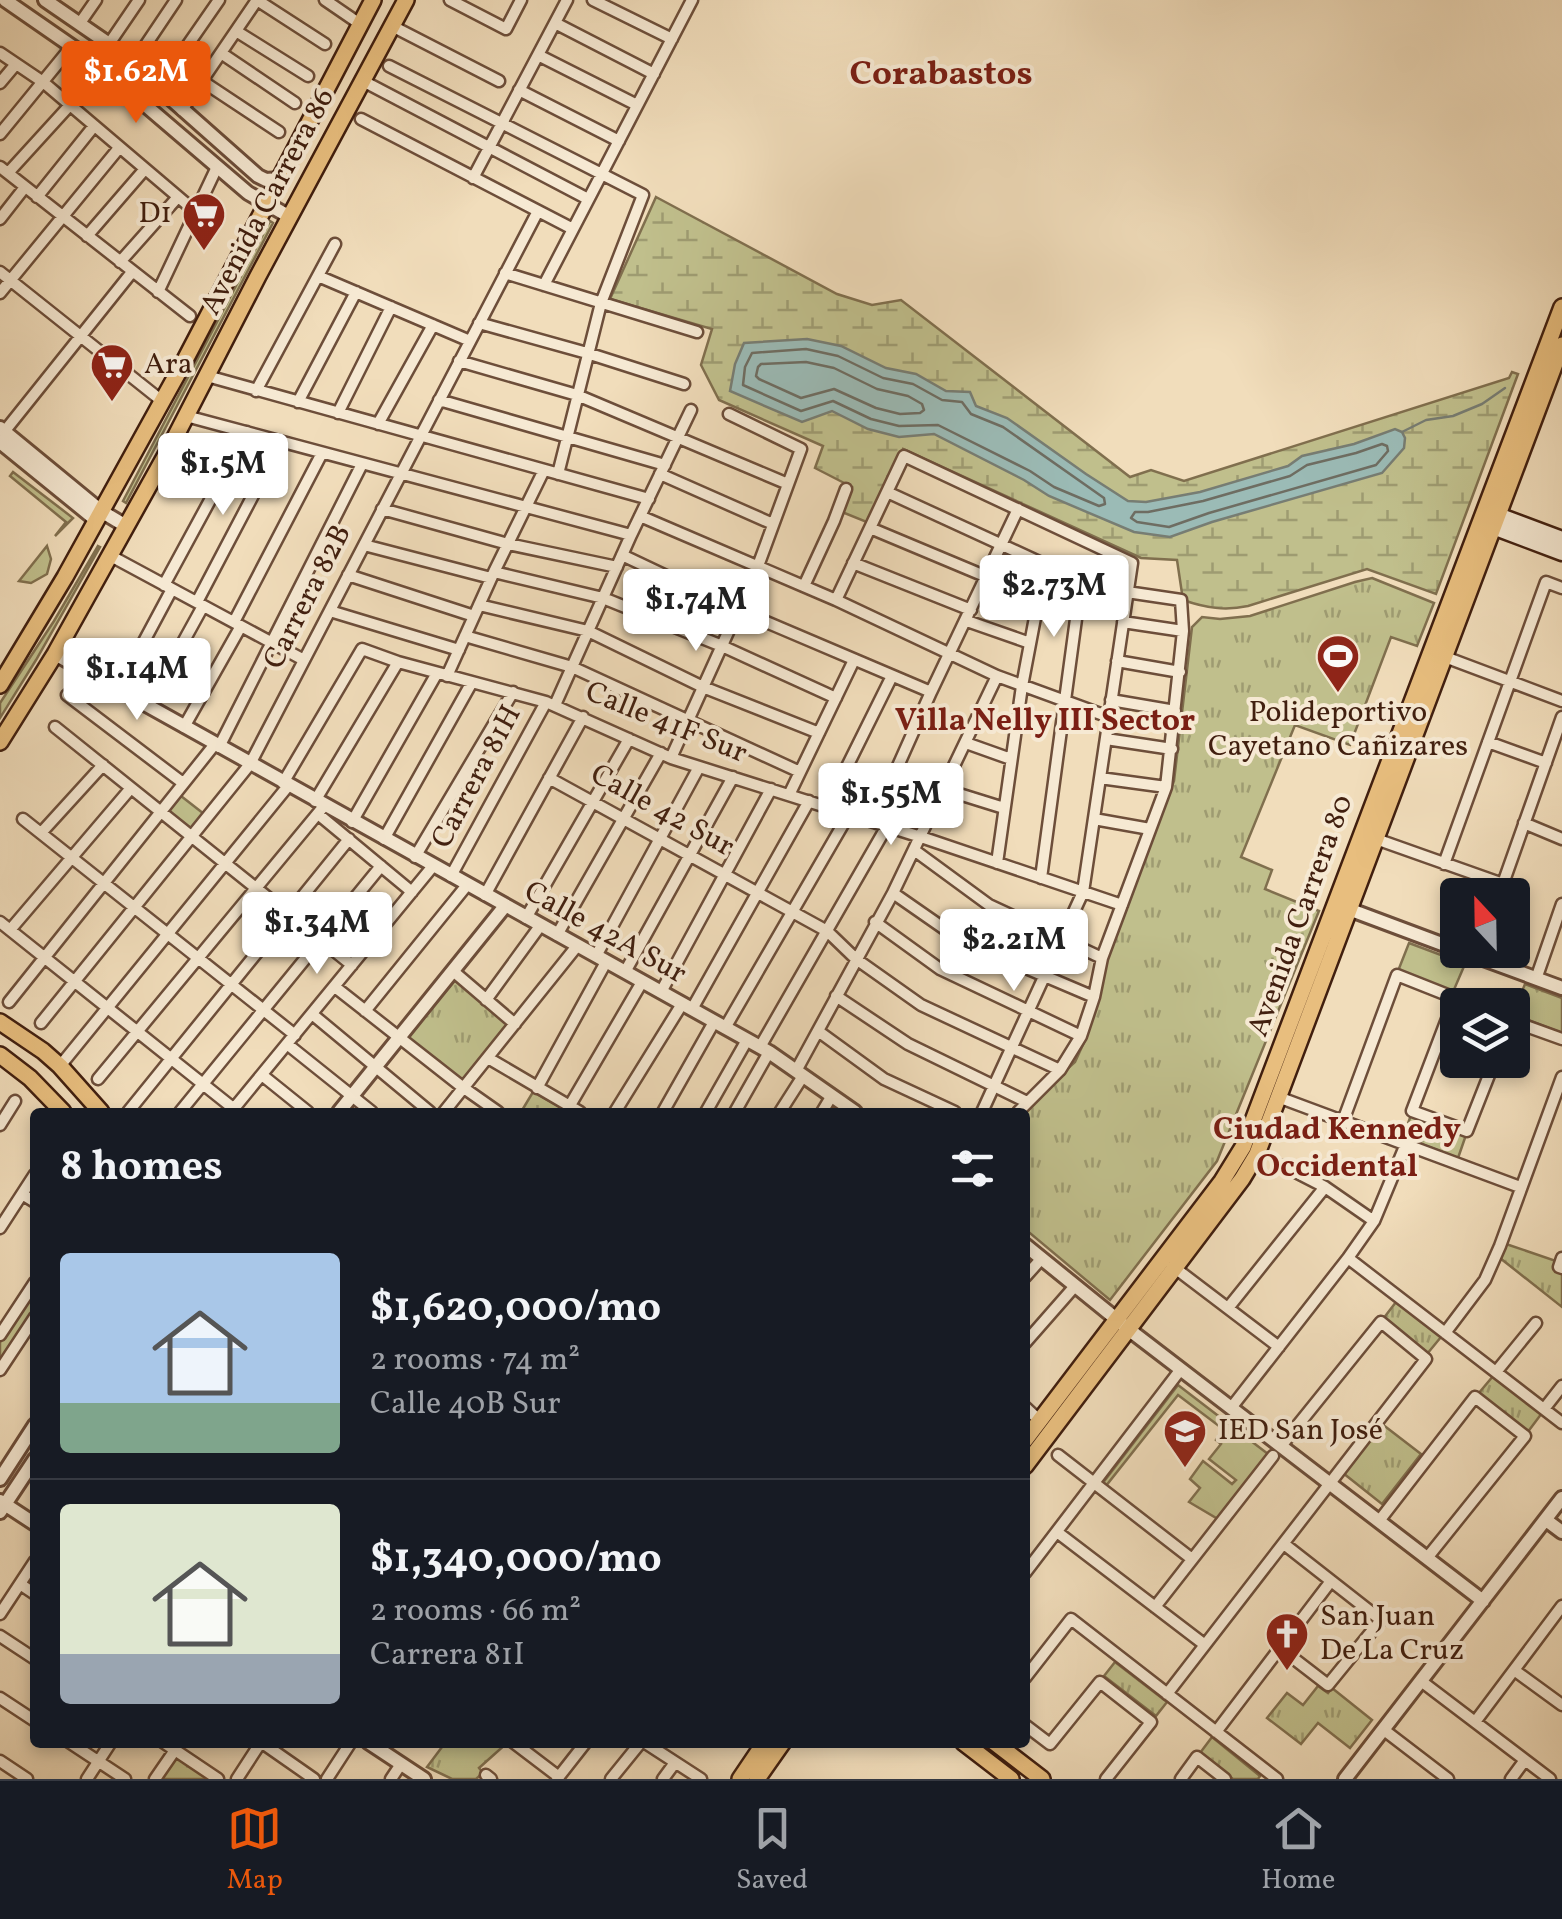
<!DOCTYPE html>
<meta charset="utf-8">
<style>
body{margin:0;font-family:Vollkorn,serif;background:#242831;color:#f1f3f6;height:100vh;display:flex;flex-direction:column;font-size:38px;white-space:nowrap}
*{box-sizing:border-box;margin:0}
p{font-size:32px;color:#9ea1a6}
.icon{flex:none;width:55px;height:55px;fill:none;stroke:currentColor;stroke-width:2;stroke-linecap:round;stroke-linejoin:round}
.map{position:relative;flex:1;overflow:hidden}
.sheet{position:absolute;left:30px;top:1108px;width:1000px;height:640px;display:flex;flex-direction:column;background:#171b24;border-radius:10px;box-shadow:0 5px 15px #0003}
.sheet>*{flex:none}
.needle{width:65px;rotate:338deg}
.controls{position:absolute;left:1440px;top:878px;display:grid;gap:20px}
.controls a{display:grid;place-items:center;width:90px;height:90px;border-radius:10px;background:#171b24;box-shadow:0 5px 15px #0003;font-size:50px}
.price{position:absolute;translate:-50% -85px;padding:0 22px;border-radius:10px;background:#fff;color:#222;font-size:32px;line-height:65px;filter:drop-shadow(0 2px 5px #0008)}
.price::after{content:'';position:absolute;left:50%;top:60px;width:30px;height:22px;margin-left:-15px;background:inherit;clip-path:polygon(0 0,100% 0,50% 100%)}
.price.on{background:#ea580c;color:#fff}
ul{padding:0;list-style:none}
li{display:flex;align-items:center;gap:30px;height:250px;padding:0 30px}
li+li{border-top:2px solid #363941}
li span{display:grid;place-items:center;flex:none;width:280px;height:200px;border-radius:10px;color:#555}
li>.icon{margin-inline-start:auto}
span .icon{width:120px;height:120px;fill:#fffc;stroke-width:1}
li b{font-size:42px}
h2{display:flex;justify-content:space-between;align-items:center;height:120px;padding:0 30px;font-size:42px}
.tabs{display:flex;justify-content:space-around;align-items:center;height:140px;border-top:2px solid #363941;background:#171b24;font-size:28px;color:#9ea1a6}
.tabs a{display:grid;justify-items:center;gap:5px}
.tabs .on{color:#ea580c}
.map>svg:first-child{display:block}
.grass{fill:#c0bf8c;stroke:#806f4e;stroke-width:2.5}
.wetland{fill:url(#wetland-marsh);stroke:#806f4e;stroke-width:2.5}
.park{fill:url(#park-tufts);stroke:#806f4e;stroke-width:2.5}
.water{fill:#9bbbb6;stroke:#777d73;stroke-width:2.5}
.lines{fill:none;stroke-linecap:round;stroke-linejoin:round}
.shore{stroke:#6e6d62;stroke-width:2.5}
.stream{stroke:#777d73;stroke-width:2.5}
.minor-casing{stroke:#6d4e3a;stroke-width:15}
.tertiary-casing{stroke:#6d4e3a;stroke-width:18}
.secondary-casing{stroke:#411f0f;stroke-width:19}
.primary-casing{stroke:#411f0f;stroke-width:20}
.minor{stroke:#f6e9d3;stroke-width:10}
.tertiary{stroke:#f6e9d3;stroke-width:12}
.secondary{stroke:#f6e9d3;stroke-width:14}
.primary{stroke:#e8be7e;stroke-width:15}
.labels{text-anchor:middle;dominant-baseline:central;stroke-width:8;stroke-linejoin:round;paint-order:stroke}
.street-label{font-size:30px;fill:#411f0f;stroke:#f6e9d3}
.poi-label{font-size:30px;fill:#411f0f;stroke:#f6e9d3;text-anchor:start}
.neighbourhood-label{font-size:32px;font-weight:bold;fill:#7a1f14;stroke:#f6e9d3}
.quarter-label{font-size:35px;font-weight:bold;fill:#7a1f14;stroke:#f6e9d3}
</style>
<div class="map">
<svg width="1562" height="1779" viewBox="0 0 1562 1779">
<defs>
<pattern id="wetland-marsh" width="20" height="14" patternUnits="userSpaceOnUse" patternTransform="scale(2.5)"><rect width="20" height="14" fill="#c0bf8c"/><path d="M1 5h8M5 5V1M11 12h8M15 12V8" fill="none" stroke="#9e9b71"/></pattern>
<pattern id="park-tufts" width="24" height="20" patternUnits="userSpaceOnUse" patternTransform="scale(2.5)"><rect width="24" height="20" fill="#c0bf8c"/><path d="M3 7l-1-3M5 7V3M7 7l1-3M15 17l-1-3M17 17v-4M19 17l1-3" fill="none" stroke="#9e9b71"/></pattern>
</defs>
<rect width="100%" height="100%" fill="#f1ddbb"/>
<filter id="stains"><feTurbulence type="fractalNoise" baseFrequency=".002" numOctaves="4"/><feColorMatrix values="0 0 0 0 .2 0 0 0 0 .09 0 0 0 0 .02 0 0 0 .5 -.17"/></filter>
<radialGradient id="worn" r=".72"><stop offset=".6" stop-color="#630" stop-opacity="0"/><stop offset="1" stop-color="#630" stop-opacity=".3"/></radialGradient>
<path class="grass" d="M270 221 273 223 126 503 123 501Z
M13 472 73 518 55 536 66 522 10 476Z
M47 546 51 559 47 574 31 583 19 581Z
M98 546 100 547 36 660 0 718V703L54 621Z
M181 796 204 814 191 830 168 812Z
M1178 1385 1268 1454 1218 1519 1189 1502 1200 1488 1190 1479 1203 1461 1232 1484 1236 1480 1209 1459 1221 1444 1216 1440 1223 1429 1178 1395 1105 1487 1102 1484Z"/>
<path class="wetland" d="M656 197 837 294 872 305 901 300 1130 477 1151 470 1184 481 1509 378 1512 372 1518 374 1436 594 1367 569 1248 606C1225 611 1206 608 1183 600L1177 560 1141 558 903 449 869 523 842 512 852 487 815 468 823 446 719 400 701 365 712 329 610 299Z
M533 1092 569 1112H521Z"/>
<path class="park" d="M1372 578 1434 603 1417 646 1391 637 1350 745 1295 725 1241 857 1272 870 1265 889 1319 911 1217 1161 1110 1300 1025 1229V1112H1020L1075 1062 1085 1040 1110 944 1174 781 1192 627 1202 617 1220 619 1250 616 1355 582Z
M1409 943 1465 964 1453 992 1398 971Z
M456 979 510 1024 461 1083 406 1038Z
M1525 984 1562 998V1033L1513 1014Z
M1411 1115 1466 1135 1458 1158 1403 1137Z
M1506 1244 1556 1261 1554 1268 1562 1271V1307L1500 1258Z
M35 1288V1308L0 1361V1341Z
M1396 1302 1441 1337 1427 1354 1383 1319Z
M1494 1375 1542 1413 1527 1433 1478 1394Z
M1382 1424 1421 1454 1382 1504 1343 1473Z
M1115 1662 1167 1702 1156 1716 1104 1676Z
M1318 1686 1328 1693 1332 1688 1372 1720 1350 1748 1318 1723 1301 1744 1267 1718 1287 1693 1303 1705Z
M1212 1737 1260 1776 1258 1779H1233L1200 1753Z
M445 1743H507L479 1768 483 1773 476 1779H452L427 1767Z
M176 1755 213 1779H161Z"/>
<path class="water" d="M807 339 841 346 886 368 916 374 946 391 970 392 976 406 1007 418 1086 474 1128 501 1146 502 1200 492 1288 466 1302 456 1354 444 1395 429 1402 432 1405 438 1404 448 1382 473 1212 522 1170 537 1134 532 1049 496 1024 480 934 434 899 437 868 429 832 411 802 422 730 391 735 364 744 343Z"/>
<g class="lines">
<path class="shore" d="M806 349 838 356 883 378 913 384 942 400 962 402 971 414 1003 427 1104 498 1105 504 1099 506 1054 487 1030 471 938 425 899 426 871 419 833 401 801 411 743 385 745 367 752 353Z
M806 362 834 368 877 389 908 396 922 404 924 410 920 413 900 414 876 408 834 389 801 398 759 379 756 376 758 367 761 364Z
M1382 444 1387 446 1388 451 1376 465 1209 513 1169 527 1137 522 1131 518 1135 512H1148L1203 501 1290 476 1307 465 1356 453Z"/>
<path class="stream" d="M1402 432 1426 420 1453 416 1482 404 1505 388"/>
<g class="minor-casing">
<path id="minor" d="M257 0 325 44
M325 0 360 24
M450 0 506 29 521 0
M593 0 672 39
M80 23 96 0
M555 23 654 74
M392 26 499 81
M236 31 308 76
M109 44 139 0
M0 53 43 82 196 212
M221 53 295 103
M538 55 637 105
M133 64 176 0
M389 66 643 195 601 303 558 474
M202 81 279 132
M363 81 588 199
M0 83 16 64
M158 88 219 0
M519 90 619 141
M182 110 257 0
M361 119 573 229
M0 134 72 46
M0 167 190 316
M8 173 70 105
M473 178 567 0
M37 197 94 126
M0 219 25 187
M87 236 145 169
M120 262 177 198
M0 272 162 401
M505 273 697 332
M318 276 470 341
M544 285 692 0
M158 292 217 167
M0 293 119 148
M479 323 587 353 684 384
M459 361 577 395 788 484
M207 376 649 499
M256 391 335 244
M439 400 665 465
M298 402 356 292
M338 413 391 307
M186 416 631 535
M378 424 433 325
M4 432 132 272
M660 474 773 524
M887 492 1126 602
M382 509 508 544 617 567
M640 516 836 600 997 676 1109 717
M870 528 987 577
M364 545 491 578
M109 555 304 660
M622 555 738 610 931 692
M853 563 971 610
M494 572 603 598 722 646 836 698
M348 575 474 616
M164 585 247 432
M804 586 834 521 846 489
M983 586 1037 603
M836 600 904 456 1132 563 1083 892 982 1112
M197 602 281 442
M479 605 588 631 703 687 819 733
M330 611 459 650
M967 621 1030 643
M234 622 322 453
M1123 622 1183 631
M465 636 572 667 800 772
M1445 657 1562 701
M1117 661 1180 672
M447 676 494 572 544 470
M118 690 172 589
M67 695 183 783
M1111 700 1175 711
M555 705 631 535 691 410
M148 706 203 606
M55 727 352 965
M184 727 241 626
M1106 739 1172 749
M1488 742 1546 763
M966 743 1011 759
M219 747 362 464
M671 758 758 566 801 449 729 414
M549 778 827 931 856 959 921 1005 1060 1070
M1100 778 1166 787
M283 783 362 649 398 662 546 702 671 758 921 837 1122 905
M943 789 1004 808
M789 795 854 660
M315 801 398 662
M827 807 892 676
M318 814 412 892
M23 819 295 1035
M1094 819 1150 829
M352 822 437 673
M873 822 931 692 1018 509
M1524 823 1562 839
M41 833 103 765
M384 839 472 682
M1376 839 1503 884
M914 850 989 905 1102 958
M415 857 513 692
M997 863 1022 686 1045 565
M1444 864 1546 582 1562 588
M451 876 546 702
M1041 878 1081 582
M893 893 962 941 1094 997
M485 895 583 717
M1499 895 1562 717
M526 918 629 739
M0 922 238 1112
M875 922 940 969 1081 1036
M10 930 131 788
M557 935 661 753
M596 956 699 767
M453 971 515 1024
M625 972 733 777
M1536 979 1562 904
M335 987 461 1086 498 1112
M661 992 771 789
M836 996 908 1044 1027 1102
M486 1000 540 926
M9 1002 215 744
M692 1009 809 801
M365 1011 467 885
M312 1014 430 1112
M1512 1021 1562 1039
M41 1023 250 764 538 211
M725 1028 849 814
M818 1031 884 1079 955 1112
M287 1044 372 1112
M760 1047 887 826
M488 1058 580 1112
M60 1066 288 786
M796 1071 893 893 997 676
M262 1075 308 1112
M98 1079 324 806
M537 1088 606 962
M1278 1097 1520 1187
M569 1107 642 982
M128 1112 349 839
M180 1112 381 866
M231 1112 433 866
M444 1112 577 946
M615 1112 682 1004
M663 1112 714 1022
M706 1112 747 1040
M735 1112 769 1052
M780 1112 803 1076
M822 1112 831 1097
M1018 1112 1060 1070 1081 1036 1094 997 1102 958 1166 787 1183 631 1181 600 1127 592
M1343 1121 1397 975 1455 998 1412 1111 1467 1131 1495 1060
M0 1125 15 1101
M1284 1166 1325 1187 1374 1221
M22 1194 35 1202
M0 1228 35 1174
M1348 1258 1562 1423
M1562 1258 1559 1267 1562 1268
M1175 1268 1279 1347
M1025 1277 1042 1258
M1228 1308 1325 1187
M1445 1333 1485 1280 1500 1246 1562 1077
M0 1335 35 1282
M1025 1343 1075 1286
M0 1370 35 1317
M1496 1372 1536 1323
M1025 1407 1040 1421
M1231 1408 1348 1258 1374 1221 1406 1144
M1544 1409 1562 1386
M1058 1455 1192 1559
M1379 1521 1475 1397 1525 1436 1427 1558
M1057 1532 1205 1645
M1025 1573 1181 1369
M20 1584 35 1594
M1155 1607 1273 1456
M0 1614 35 1561
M0 1636 35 1659
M1280 1648 1328 1685 1381 1620 1284 1544
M1514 1670 1562 1705
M1025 1678 1071 1619 1277 1779
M1421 1681 1550 1779
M1167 1694 1426 1359 1381 1322 1281 1446
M0 1698 35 1721
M1475 1722 1562 1606
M1025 1725 1050 1744 1100 1682 1151 1722 1106 1779
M1384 1730 1448 1779
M1216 1732 1331 1581
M69 1742 125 1779
M163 1742 218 1779
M261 1742 314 1779
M513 1742 559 1777
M644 1742 701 1779
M0 1761 27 1779
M486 1775 491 1779
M87 1779 111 1742
M155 1779 175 1750
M237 1779 261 1742
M327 1779 351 1742
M391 1779 401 1764
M557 1779 586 1742
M611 1779 641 1742
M663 1779 674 1764
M1181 1779 1197 1757 1225 1779
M1511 1779 1525 1760"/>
</g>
<g class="tertiary-casing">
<path id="tertiary" d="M5 0 96 63 248 193 290 217
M45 0 109 44 258 176 266 180 279 179
M0 428 101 511 126 526
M0 442 96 520
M55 654 769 1052 855 1112
M1343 907 1458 950
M1459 950 1562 988
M339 1112 505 906
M1025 1245 1136 1335 1483 1601
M0 1479 35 1425
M0 1501 35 1524
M0 1512 35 1459
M1546 1520 1562 1532
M368 1742 424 1779
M1345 1779 1562 1498"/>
</g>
<g class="secondary-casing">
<path id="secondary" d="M1490 512 1562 539
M1485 524 1562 553"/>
</g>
<g class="primary-casing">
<path id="primary" d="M0 685 65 577 185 360 373 0
M0 742 55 654 167 453 258 276 406 0
M0 1022 43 1051 60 1066 101 1112
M0 1055 30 1078 63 1112
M1025 1440 1222 1181 1243 1147 1562 307
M1025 1466 1242 1179 1257 1154 1562 345
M963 1742 1011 1779
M994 1742 1042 1779
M740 1779 765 1742
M757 1779 783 1742"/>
</g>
<use href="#minor" class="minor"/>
<use href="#tertiary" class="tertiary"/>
<use href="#secondary" class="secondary"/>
<use href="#primary" class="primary"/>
</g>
<defs>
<g id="supermarket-pin" transform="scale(2.25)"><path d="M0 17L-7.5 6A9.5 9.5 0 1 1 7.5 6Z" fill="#8f2418" stroke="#f6e9d3"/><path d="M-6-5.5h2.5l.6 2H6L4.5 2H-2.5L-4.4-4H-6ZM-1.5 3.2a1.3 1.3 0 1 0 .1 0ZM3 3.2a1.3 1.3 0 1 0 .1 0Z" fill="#fff"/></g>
<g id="stadium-pin" transform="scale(2.25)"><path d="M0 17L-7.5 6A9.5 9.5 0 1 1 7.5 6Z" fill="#8f2418" stroke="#f6e9d3"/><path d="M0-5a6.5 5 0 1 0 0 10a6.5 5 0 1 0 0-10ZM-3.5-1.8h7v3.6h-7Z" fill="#fff"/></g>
<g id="school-pin" transform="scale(2.25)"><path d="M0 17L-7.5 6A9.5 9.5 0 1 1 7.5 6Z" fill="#8f2418" stroke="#f6e9d3"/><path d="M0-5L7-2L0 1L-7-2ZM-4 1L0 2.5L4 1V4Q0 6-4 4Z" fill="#fff"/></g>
<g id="church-pin" transform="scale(2.25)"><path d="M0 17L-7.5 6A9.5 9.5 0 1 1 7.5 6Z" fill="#8f2418" stroke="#f6e9d3"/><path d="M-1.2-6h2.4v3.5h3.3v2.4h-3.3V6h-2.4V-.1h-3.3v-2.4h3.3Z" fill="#fff"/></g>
</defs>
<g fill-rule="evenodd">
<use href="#supermarket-pin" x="204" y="214"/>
<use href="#supermarket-pin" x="112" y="365"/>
<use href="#stadium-pin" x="1338" y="656"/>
<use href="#school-pin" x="1185" y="1431"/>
<use href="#church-pin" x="1287" y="1634"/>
</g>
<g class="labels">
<g class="street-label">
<text transform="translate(268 202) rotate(-62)">Avenida Carrera 86</text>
<text transform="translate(308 597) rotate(-63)">Carrera 82B</text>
<text transform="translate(666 723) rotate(22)">Calle 41F Sur</text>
<text transform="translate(477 777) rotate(-62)">Carrera 81H</text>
<text transform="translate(662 811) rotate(29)">Calle 42 Sur</text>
<text transform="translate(1301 916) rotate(-70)">Avenida Carrera 80</text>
<text transform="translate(605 933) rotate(29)">Calle 42A Sur</text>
</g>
<g class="poi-label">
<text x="172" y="214" text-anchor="end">D1</text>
<text x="144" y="365">Ara</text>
<text x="1338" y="713" text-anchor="middle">Polideportivo<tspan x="1338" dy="34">Cayetano Cañizares</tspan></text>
<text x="1218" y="1431">IED San José</text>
<text x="1320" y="1617">San Juan<tspan x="1320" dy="34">De La Cruz</tspan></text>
</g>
<g class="neighbourhood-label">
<text x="1045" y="722">Villa Nelly III Sector</text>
<text x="1337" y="1131">Ciudad Kennedy<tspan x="1337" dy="37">Occidental</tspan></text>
</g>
<g class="quarter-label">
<text x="941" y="75">Corabastos</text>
</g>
</g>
<rect width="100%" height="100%" filter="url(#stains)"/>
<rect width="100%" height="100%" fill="url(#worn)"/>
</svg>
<div class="controls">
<a><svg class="needle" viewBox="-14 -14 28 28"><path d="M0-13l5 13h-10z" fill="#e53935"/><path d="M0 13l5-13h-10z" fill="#9ea1a6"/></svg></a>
<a><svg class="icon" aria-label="layers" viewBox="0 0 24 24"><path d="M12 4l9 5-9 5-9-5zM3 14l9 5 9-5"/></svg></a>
</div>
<b class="price on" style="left:136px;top:126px">$1.62M</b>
<b class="price" style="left:223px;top:518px">$1.5M</b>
<b class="price" style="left:1054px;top:640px">$2.73M</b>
<b class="price" style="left:696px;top:654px">$1.74M</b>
<b class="price" style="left:137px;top:723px">$1.14M</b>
<b class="price" style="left:891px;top:848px">$1.55M</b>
<b class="price" style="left:317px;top:977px">$1.34M</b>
<b class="price" style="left:1014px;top:994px">$2.21M</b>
<section class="sheet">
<h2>8 homes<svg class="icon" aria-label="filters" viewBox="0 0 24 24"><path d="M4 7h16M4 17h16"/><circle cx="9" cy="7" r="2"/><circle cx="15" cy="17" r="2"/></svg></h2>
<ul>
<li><span style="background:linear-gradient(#a9c7e8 75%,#7fa58c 0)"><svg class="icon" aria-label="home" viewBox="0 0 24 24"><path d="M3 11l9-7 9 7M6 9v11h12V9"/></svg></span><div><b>$1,620,000/mo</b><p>2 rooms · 74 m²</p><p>Calle 40B Sur</p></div></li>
<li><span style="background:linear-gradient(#dfe7d0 75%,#9aa5b1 0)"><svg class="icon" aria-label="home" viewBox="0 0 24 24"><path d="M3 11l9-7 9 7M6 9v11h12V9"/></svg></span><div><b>$1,340,000/mo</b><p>2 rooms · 66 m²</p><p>Carrera 81I</p></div></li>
</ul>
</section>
</div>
<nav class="tabs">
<a class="on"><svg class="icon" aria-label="map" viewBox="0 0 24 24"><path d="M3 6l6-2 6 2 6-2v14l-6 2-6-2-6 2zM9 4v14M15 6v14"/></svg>Map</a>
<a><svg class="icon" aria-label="saved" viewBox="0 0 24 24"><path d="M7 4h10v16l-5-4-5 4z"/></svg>Saved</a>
<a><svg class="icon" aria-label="home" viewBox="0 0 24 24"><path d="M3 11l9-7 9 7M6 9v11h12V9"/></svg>Home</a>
</nav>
